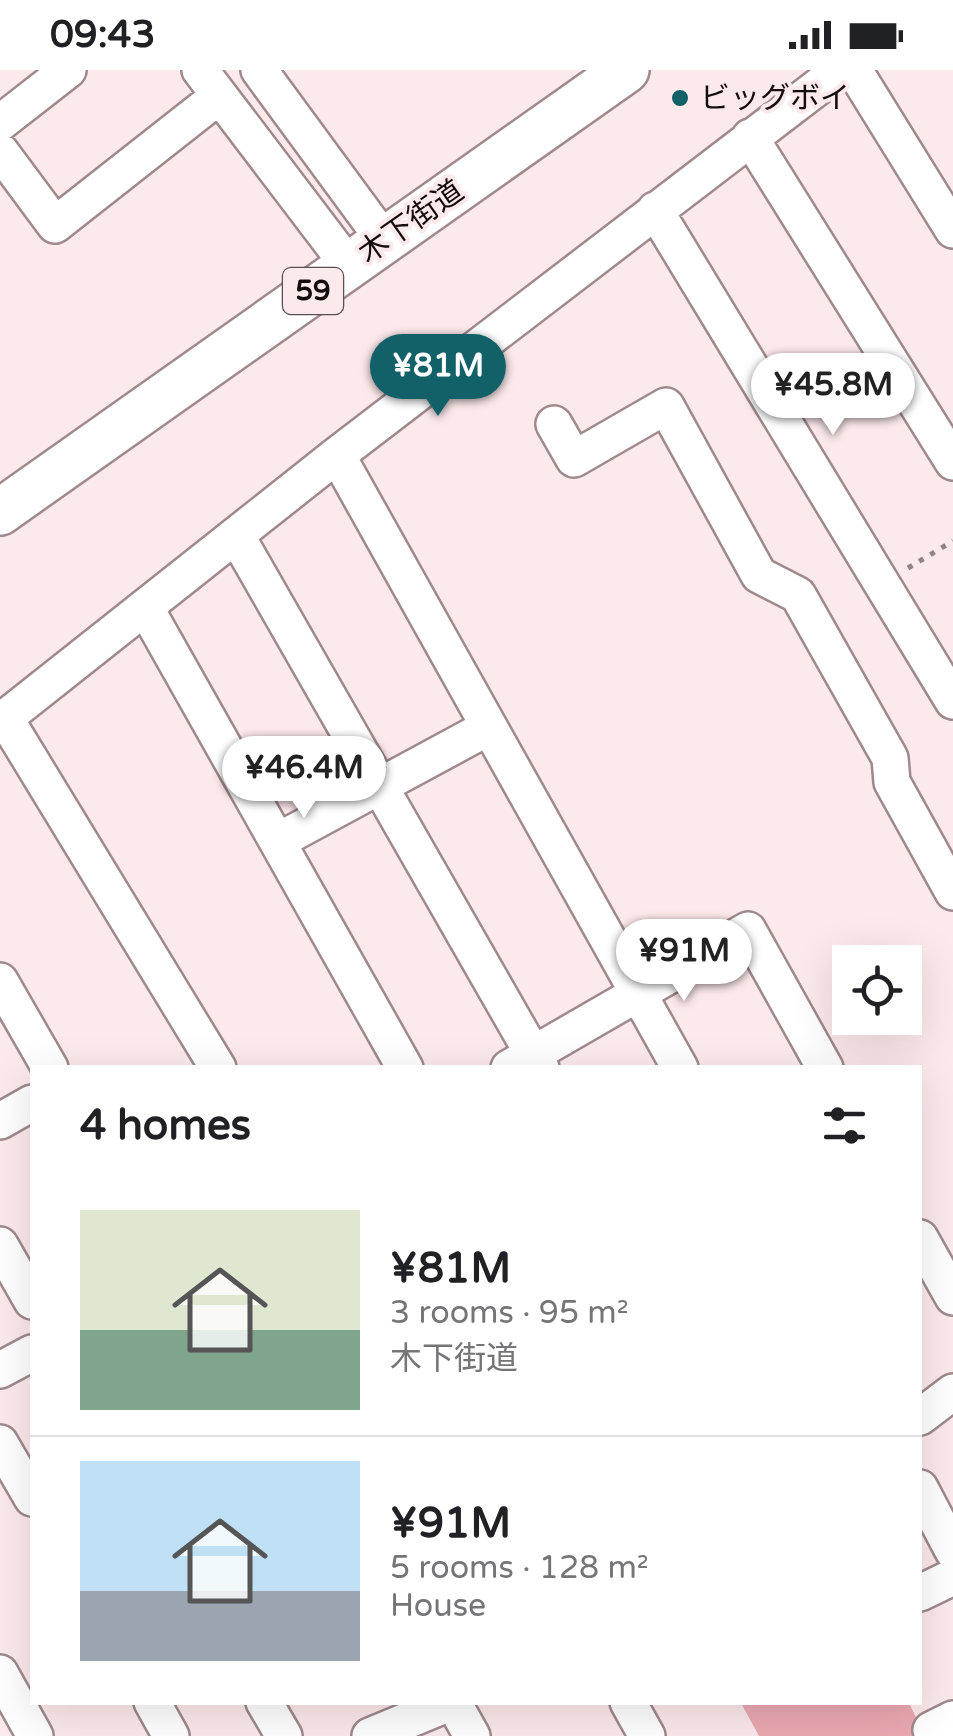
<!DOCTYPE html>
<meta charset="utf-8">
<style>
body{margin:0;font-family:"Varela Round","Noto Sans JP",sans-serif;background:#f2f2f2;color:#202124;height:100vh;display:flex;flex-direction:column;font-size:38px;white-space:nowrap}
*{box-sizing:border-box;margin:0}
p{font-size:32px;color:#757577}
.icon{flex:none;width:55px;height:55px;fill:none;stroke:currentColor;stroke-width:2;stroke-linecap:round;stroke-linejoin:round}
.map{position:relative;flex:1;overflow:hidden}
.panel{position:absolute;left:30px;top:995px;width:892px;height:640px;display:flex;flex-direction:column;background:#fff;border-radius:0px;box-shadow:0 10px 40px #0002}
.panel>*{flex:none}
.buttons{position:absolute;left:832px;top:875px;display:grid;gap:20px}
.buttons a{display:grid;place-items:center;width:90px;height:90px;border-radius:0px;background:#fff;box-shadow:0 10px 40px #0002;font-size:50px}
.price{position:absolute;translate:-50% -85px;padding:0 22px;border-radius:35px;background:#fff;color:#222;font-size:32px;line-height:65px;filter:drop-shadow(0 2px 5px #0008)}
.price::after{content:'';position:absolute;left:50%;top:60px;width:30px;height:22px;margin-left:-15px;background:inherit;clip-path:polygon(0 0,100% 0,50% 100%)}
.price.selected{background:#126169;color:#fff}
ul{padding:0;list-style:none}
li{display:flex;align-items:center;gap:30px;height:250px;padding:0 50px}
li+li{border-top:2px solid #e0e0e0}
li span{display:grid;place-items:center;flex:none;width:280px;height:200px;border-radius:0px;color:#555}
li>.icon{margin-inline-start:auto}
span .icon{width:120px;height:120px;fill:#fffc;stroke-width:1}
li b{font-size:42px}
h2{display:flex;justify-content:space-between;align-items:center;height:120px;padding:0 50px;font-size:42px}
.status{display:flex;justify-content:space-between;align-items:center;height:70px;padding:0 50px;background:#fff;direction:ltr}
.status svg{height:28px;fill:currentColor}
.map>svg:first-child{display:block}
.green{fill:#eca9b2}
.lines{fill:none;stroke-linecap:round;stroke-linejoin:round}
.minor-casing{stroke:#9f898c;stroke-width:40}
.major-casing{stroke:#9f898c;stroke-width:50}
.path{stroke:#928486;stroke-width:5;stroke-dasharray:5 8;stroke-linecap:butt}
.minor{stroke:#fff;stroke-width:35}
.major{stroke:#fff;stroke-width:45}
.poi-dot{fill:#126169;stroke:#fce9eb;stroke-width:4}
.labels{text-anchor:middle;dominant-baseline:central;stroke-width:8;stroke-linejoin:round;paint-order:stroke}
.shield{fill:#fce9eb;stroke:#594e50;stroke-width:2.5}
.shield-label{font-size:28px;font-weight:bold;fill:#130c0d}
.poi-label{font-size:30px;fill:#130c0d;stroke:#fce9eb;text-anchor:start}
.street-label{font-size:30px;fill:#130c0d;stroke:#fce9eb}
</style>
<div class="status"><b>09:43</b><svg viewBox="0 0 49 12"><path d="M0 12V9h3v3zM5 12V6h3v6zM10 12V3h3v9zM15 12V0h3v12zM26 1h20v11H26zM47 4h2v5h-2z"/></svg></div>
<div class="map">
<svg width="953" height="1666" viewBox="0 0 953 1666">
<rect width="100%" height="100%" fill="#fce9eb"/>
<path class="green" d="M741 1633H909L925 1666H759Z"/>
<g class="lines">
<g class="minor-casing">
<path id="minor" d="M200 0 349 196
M259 0 384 170
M854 0 953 160
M0 53 68 0
M750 67 953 392
M0 81 55 155 219 26
M655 140 953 631
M554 354 574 389 666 336 759 505 798 525 890 688 892 712 953 822
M337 385 680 998
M236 465 541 998
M145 537 405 998
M5 648 218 998
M0 652 337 385 840 0
M278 771 489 657
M0 911 50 998
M509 998 748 860 825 998
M0 1051 32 1033
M920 1168 953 1227
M0 1175 32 1231
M0 1300 32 1283
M920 1347 953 1322
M0 1373 32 1428
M920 1418 953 1481
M920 1523 953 1507
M0 1603 35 1666
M152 1632 171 1666
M264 1632 284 1666
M453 1632 472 1666
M628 1632 647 1666
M931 1660 953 1649
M370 1666 452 1632"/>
</g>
<g class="major-casing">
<path id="major" d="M0 442 626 0"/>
</g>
<path class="path" d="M908 498 953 471"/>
<use href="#minor" class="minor"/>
<use href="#major" class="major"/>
</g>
<circle class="poi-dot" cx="680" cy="28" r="10"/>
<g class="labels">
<rect class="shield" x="283" y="198" width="60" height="46" rx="8"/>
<g class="shield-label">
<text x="313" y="221">59</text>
</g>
<g class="poi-label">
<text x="700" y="28">ビッグボイ</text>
</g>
<g class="street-label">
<text transform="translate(411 152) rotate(-35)">木下街道</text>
</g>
</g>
</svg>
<div class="buttons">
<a><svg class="icon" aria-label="locate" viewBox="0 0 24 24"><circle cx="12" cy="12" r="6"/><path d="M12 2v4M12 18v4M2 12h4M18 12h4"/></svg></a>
</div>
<b class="price selected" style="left:438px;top:349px">¥81M</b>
<b class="price" style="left:833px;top:368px">¥45.8M</b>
<b class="price" style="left:304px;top:751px">¥46.4M</b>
<b class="price" style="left:684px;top:934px">¥91M</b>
<section class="panel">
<h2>4 homes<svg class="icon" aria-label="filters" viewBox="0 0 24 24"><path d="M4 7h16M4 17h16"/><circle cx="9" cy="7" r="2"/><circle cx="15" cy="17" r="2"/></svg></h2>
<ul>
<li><span style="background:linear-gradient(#dfe7d0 60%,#7fa58c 0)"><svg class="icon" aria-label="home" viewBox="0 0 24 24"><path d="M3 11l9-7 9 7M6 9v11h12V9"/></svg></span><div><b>¥81M</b><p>3 rooms · 95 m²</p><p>木下街道</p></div></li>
<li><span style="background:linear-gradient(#bfe0f5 65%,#9aa5b1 0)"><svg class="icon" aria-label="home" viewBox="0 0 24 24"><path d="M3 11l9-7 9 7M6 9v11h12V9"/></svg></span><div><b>¥91M</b><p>5 rooms · 128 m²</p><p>House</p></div></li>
</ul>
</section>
</div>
